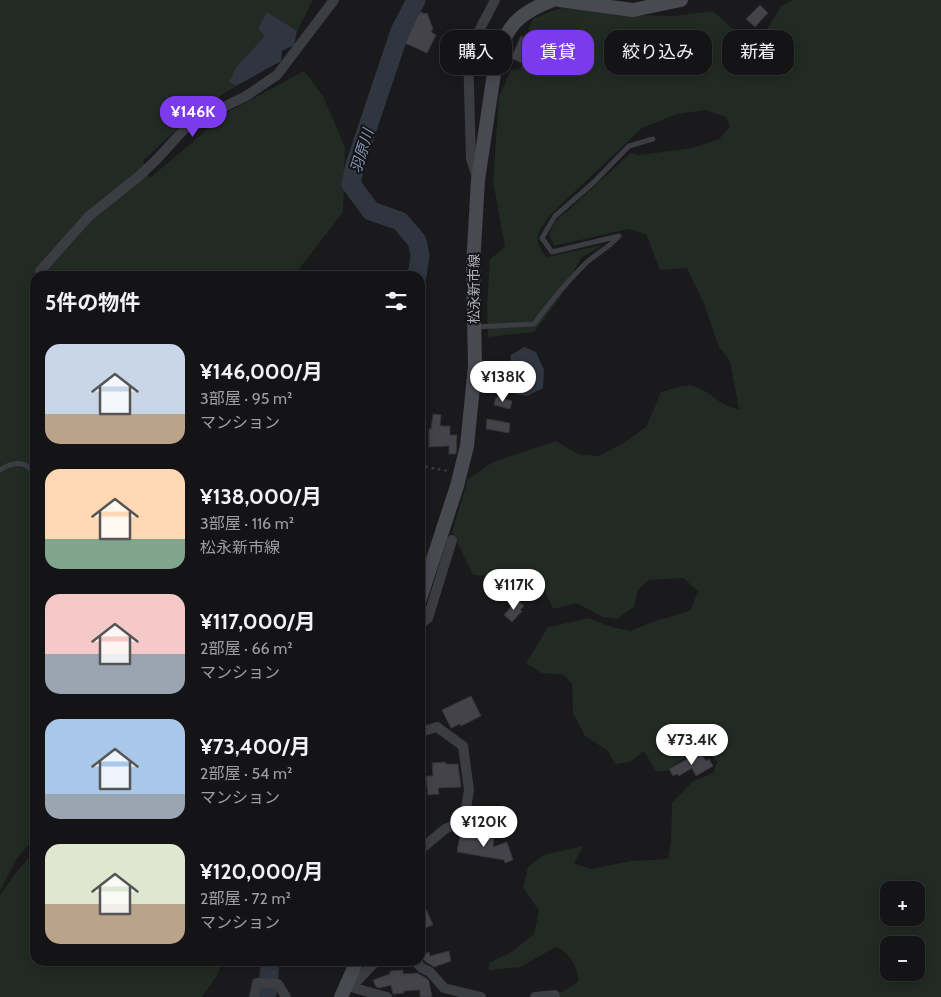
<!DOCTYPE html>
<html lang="ja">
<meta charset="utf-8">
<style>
body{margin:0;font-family:Cabin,"Noto Sans JP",sans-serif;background:#1d1c1e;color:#f1f3f6;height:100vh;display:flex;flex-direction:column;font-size:19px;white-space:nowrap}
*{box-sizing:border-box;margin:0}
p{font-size:16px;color:#9d9ea0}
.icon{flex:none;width:28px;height:28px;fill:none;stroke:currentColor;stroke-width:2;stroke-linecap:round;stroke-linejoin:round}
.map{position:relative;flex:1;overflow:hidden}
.drawer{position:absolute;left:30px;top:271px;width:395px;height:695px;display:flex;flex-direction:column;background:#141315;border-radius:15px;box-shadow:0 2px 12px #0003,0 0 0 1px #333234}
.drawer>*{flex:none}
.top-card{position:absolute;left:440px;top:30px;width:425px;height:45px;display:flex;gap:10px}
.buttons{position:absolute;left:880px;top:881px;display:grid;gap:10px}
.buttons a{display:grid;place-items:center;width:45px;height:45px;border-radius:10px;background:#141315;box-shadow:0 2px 12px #0003,0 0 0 1px #333234;font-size:25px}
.price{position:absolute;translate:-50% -42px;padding:0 11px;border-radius:18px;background:#fff;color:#222;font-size:16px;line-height:32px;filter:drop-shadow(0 1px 2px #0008)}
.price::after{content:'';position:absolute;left:50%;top:30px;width:15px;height:11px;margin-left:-8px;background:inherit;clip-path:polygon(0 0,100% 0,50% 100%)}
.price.active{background:#7c3aed;color:#fff}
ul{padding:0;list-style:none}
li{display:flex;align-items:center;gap:15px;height:125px;padding:0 15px}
li span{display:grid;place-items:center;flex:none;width:140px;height:100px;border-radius:15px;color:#555}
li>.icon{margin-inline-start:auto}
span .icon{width:60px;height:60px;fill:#fffc;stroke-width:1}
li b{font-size:21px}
h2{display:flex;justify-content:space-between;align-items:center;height:60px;padding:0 15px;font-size:21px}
.chip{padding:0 18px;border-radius:15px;background:#141315;box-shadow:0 2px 12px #0003,0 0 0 1px #333234;font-size:18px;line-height:45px}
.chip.active{background:#7c3aed;color:#fff}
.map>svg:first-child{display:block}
.green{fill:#212a23;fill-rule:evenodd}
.water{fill:#2f3640}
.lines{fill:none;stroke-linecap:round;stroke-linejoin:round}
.river{stroke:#2f3640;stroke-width:19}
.building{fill:#444349;stroke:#343338}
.path{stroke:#404148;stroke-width:2;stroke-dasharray:2.5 4;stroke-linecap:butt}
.service{stroke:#3c3c43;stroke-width:5}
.minor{stroke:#3c3c43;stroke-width:10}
.secondary{stroke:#484951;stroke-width:14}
.labels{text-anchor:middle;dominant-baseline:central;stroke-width:4;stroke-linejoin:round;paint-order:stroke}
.street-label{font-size:14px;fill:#acaebb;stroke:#151417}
.water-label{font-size:15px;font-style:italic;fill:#8396b6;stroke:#151417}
</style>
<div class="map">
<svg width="941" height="997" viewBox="0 0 941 997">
<rect width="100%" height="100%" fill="#1a191c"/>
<path class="green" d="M0 0H313L297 31 267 13 265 36 237 66 229 82 236 86 193 114 143 161 150 178 228 112 304 71 323 96 345 147 343 212 294 276H35V838L17 858 0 891Z
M794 0H941V997H557V995L578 982C579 968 569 952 556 947L520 967 489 970V963L513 951 534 934 539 911 523 887 528 867 543 855 583 846 574 863 590 869 631 861 668 859 671 842 672 803 693 781 713 773 717 762 710 754 695 750 666 771 656 772 644 751 630 762 615 764 608 751 585 736 573 713 572 684 564 675 542 673 526 663 548 627 589 618 612 627 630 631 655 621 690 611 698 591 683 578 649 580 638 590 634 607 617 619 602 617 577 603 553 609 540 580 473 575 452 532 468 479 493 462 556 441 578 454 599 456 625 442 646 427 661 392C670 390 684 384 693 386 711 390 719 407 739 409L730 361 719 347 704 304 687 268 660 270 646 234 628 229 554 246 549 235 555 222 631 153 639 155 692 148 719 139 730 127 726 117 706 110 677 114 642 128 550 215 538 233V244L546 257 602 245 581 258 559 299 534 332 488 337 487 306 490 259 505 247 493 182 499 96 511 70 520 69 534 41 528 28 534 18 561 8 631 15 673 16 713 11 736 32 749 59 760 72 769 71 775 53 767 29 781 6ZM889 890H916V918H889ZM889 945H916V972H889Z
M35 850V961H222L218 974 202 997H0V895L16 873Z"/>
<path class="water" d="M267 12 297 31 294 45 282 51 281 61 236 86 229 82 237 66 265 36 258 29Z
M524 347 536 352 544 370 543 388 527 396 515 394 508 381 511 355Z"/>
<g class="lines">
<path class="river" d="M416 0 400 31 355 165 351 184 371 211 400 221 417 241 420 255 417 276
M266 997 268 990 270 961"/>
</g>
<path class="building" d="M760 5 768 13 755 27 746 19Z
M421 12 424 14 427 13 433 29 431 32 436 35 427 53 405 43 418 15H419Z
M521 36 531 41 522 63 511 58Z
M496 397 512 401 510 409 494 405Z
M433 414 441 415 440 426H450V435H457L456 454H449V446L429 447V429H431Z
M487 419 510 423 509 433 486 429Z
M517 600 524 606 520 610 522 611 512 622 504 615Z
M471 696 481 716 461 726 460 724 451 728 442 710Z
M700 752 706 761 709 759 713 766 696 776 692 768 679 776 677 774 673 776 669 769Z
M445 762 446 764H458L461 787 438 788 439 794 428 795 426 776H433L432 763Z
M480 834 494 836 493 847 507 842 513 860 505 863 504 860 457 852 460 835 475 837V835L480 836Z
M426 909 433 925 420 930V911Z
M449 951 451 961 434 967 426 962 420 956 429 952 430 956Z
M403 970V974L417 973 426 978 429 981 432 997H420V990L404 991V993L393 994 391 985 380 988 376 987 373 980 390 974V971Z"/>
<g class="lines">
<path class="path" d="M420 468 421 466 448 471
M274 974V961"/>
<path class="service" d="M475 327 534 324C550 302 567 282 586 263 597 253 610 247 619 236L552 252 542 238 555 216 593 183 629 146 653 139
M0 470C13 461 27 460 35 475"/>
<path class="minor" d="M477 177 471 159 468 52 495 0
M40 271 89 216 138 177 158 158 189 124 246 96 277 75 334 0
M420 624 428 618 452 540
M420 732 437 727 463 746 469 790 465 814 459 823 445 829 420 850
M415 961 422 968 430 972 444 988 481 997
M348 982 354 988 387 997
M348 982 358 980 376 961
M254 997 257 983 278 984 286 997
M535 997 555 995"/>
<path class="secondary" d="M559 0 633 10 681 0
M420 599 457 486 467 446 475 366 473 266 478 180 496 60C507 25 519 13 553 0
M341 997 357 961"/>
</g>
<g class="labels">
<g class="street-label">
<text transform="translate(474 289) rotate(-90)">松永新市線</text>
</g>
<g class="water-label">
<text transform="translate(362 151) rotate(-73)">羽原川</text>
</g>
</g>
</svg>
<div class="buttons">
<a>+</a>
<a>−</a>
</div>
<b class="price active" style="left:193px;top:138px">¥146K</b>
<b class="price" style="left:503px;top:403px">¥138K</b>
<b class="price" style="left:514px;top:611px">¥117K</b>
<b class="price" style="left:692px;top:766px">¥73.4K</b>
<b class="price" style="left:484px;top:848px">¥120K</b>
<div class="top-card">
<a class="chip">購入</a>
<a class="chip active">賃貸</a>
<a class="chip">絞り込み</a>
<a class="chip">新着</a>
</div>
<section class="drawer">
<h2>5件の物件<svg class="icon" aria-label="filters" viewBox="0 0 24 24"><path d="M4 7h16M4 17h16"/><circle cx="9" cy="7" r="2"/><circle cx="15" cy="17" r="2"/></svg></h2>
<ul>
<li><span style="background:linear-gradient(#c9d6e8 70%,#b9a48a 0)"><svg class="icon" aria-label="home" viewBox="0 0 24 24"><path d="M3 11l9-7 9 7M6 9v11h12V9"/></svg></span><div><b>¥146,000/月</b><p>3部屋 · 95 m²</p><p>マンション</p></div></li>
<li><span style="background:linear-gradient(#ffd9b3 70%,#7fa58c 0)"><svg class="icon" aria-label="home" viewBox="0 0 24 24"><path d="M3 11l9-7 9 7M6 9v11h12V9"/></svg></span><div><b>¥138,000/月</b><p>3部屋 · 116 m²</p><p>松永新市線</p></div></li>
<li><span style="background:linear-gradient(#f6c9c9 60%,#9aa5b1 0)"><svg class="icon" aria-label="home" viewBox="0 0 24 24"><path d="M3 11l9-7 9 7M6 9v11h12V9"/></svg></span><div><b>¥117,000/月</b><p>2部屋 · 66 m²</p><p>マンション</p></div></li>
<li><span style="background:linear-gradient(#a9c7e8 75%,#9aa5b1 0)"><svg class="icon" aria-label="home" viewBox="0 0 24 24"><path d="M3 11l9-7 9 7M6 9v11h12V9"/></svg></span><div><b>¥73,400/月</b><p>2部屋 · 54 m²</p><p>マンション</p></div></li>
<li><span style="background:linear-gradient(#dfe7d0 60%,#b9a48a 0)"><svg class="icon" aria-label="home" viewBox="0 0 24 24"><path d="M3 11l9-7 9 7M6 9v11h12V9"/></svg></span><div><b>¥120,000/月</b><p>2部屋 · 72 m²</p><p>マンション</p></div></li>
</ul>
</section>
</div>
